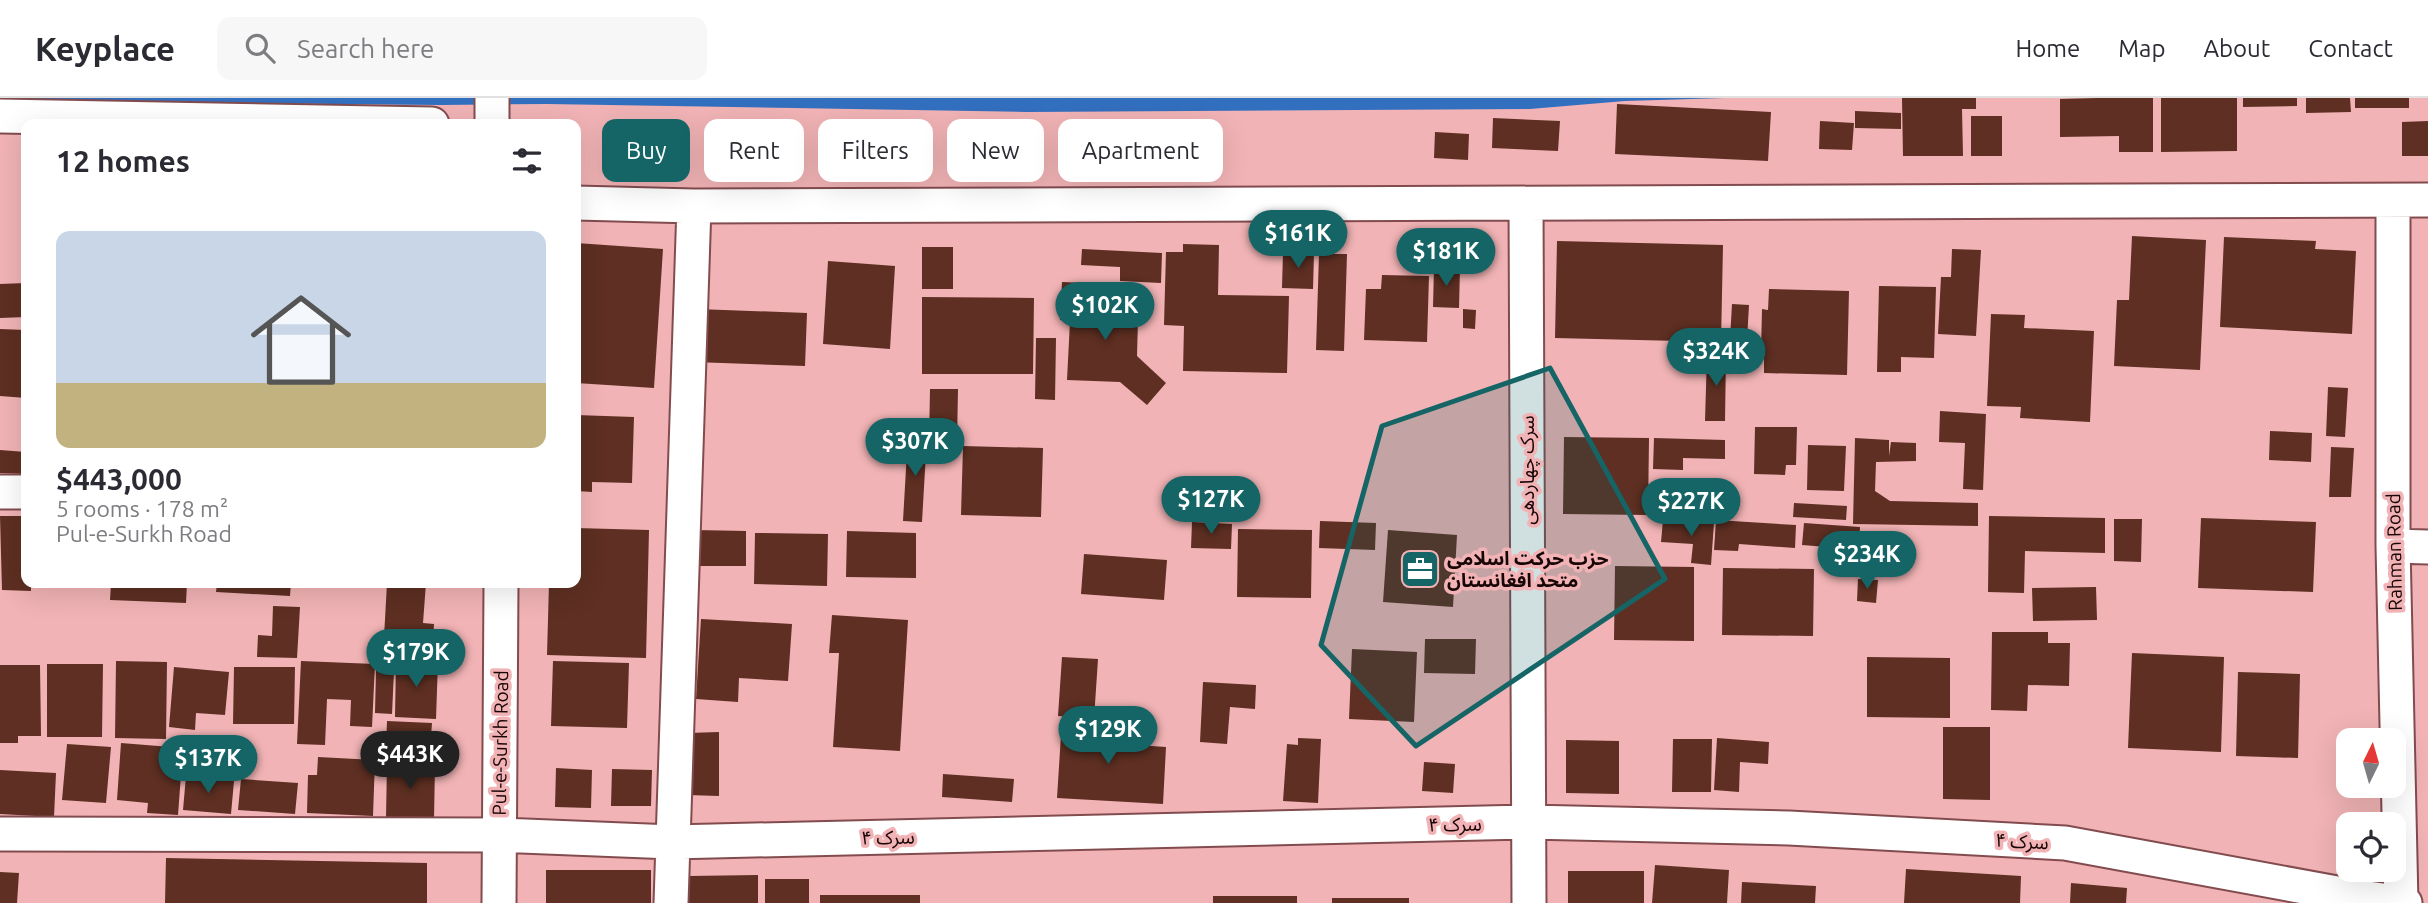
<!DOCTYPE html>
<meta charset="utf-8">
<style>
body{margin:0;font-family:Ubuntu,"Noto Sans Arabic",sans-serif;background:#f7f7f7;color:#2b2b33;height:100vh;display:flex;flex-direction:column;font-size:26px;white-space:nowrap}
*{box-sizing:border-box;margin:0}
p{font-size:23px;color:#7c7c81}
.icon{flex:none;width:38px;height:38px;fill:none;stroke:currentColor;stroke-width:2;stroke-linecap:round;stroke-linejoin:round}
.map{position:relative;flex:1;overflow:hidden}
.details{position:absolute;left:21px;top:21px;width:560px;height:469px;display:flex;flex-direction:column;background:#fff;border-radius:14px;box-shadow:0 7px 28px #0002}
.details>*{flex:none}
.guide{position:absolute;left:602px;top:21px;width:665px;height:63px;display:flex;gap:14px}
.needle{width:46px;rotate:5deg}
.controls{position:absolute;left:2336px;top:630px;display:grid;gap:14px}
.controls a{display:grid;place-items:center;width:70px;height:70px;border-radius:14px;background:#fff;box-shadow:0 7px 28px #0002;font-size:35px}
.price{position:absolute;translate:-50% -60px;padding:0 16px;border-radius:24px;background:#166566;color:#fff;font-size:23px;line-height:46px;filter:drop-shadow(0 2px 4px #0008)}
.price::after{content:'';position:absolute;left:50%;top:42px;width:21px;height:16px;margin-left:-10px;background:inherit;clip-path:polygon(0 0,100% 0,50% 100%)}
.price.active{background:#222;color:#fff}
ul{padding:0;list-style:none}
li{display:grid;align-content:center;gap:14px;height:371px;padding:0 35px}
li span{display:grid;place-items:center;height:217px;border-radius:14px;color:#555}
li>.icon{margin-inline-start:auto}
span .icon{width:126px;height:126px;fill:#fffc;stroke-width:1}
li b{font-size:30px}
h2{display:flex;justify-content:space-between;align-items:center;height:84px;padding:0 35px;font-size:30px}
.chip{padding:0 24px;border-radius:14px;background:#fff;box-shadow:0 7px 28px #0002;font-size:24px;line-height:63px}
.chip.active{background:#166566;color:#fff}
header{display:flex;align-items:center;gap:42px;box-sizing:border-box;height:98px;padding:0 35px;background:#fff;border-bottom:2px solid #e1e1e2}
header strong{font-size:33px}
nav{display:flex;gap:38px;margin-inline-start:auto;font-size:24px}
.search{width:490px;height:63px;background:#f7f7f7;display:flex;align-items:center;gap:18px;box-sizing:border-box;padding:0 24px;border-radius:14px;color:#7c7c81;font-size:26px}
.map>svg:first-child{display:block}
.water{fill:#336fbf}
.building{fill:#5e2f22}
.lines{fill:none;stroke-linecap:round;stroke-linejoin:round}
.minor-casing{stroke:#824c4f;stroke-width:37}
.minor{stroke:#fff;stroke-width:33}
.marked{fill:#166566;fill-opacity:0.2;stroke:#166566;stroke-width:5;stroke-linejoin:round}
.labels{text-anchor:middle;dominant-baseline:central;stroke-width:7;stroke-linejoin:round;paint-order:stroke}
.street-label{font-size:19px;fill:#180506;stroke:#f1b3b5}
.poi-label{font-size:19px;font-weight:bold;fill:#180506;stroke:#f1b3b5;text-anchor:start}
</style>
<header>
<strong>Keyplace</strong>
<div class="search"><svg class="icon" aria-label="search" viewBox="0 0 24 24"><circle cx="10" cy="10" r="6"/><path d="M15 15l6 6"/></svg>Search here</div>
<nav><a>Home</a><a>Map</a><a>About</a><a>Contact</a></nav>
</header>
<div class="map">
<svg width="2428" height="805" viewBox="0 0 2428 805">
<rect width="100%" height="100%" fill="#f1b3b5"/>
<path class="water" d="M0 0H1724L1625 3 1530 11 1027 14 547 6 441 7 0 3Z"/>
<path class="building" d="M1902 0H1976V11H1962L1963 58H1903Z
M2097 0H2153V54H2119V38L2060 39V1Z
M2161 0H2237V53L2161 54Z
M2243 0H2297V8L2243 9Z
M2306 0H2350L2351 14 2306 15Z
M2355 0H2409V10H2355Z
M1617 6 1771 14 1768 63 1615 56Z
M1855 13 1901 15V31L1855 30Z
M1971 18H2002V58H1971Z
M1493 20 1560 23 1558 53 1492 50Z
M1820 23 1854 25 1852 52 1819 51Z
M2428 23V58H2402V24Z
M1435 34 1469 36 1468 62 1434 60Z
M2132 138 2206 142 2200 272 2114 268 2117 202H2129Z
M2224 139 2316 143 2315 151 2356 153 2352 236 2220 229Z
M1557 143 1723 147 1721 244 1555 240Z
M576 145 663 151 654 290 576 285Z
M1183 146 1219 147 1218 197 1289 198 1287 275 1183 273 1184 228 1164 227 1166 154H1183Z
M922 149H953V191H922Z
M1082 151 1162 155 1161 185 1120 183V169L1081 167Z
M1952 151 1981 152 1976 238 1938 236 1941 179H1951Z
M1283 154 1314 155 1313 191 1282 190Z
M1319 156H1347L1344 253 1316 252Z
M828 163 895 168 890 251 823 246Z
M1434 169 1460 170 1459 210 1433 209Z
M1382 177 1429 178 1427 244 1364 242 1366 191H1381Z
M1062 184 1087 185 1086 195 1127 197 1126 222H1138L1137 258 1166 285 1147 307 1120 284 1067 282 1070 223 1060 222Z
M26 185V219L0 220V186Z
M1879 188 1936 189 1934 260 1901 259V274H1877Z
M1769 191 1849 193 1847 277 1764 275V254H1761L1762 211 1768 212Z
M922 199 1034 200 1033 276H922Z
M1732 206 1749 207 1746 260 1729 259Z
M697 211 807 215 805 268 694 264Z
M1463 211 1476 212 1475 231 1463 230Z
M1991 216 2025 217 2024 230 2094 233 2090 324 2020 320 2021 309 1987 308Z
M0 231 26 232V300L0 298Z
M1036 240H1056L1055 302 1035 301Z
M1707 256H1726L1725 323H1705Z
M2328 289 2348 290 2345 339 2326 338Z
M930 291H958L957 345H929Z
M1940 313 1986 316 1983 392 1963 391 1965 345 1939 344Z
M576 317 634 319 632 385 592 384V394L576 393Z
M1755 329H1797L1796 367H1786L1785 377 1754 376Z
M2270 333 2312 335 2311 364 2269 362Z
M908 336 927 337 922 424 903 423Z
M1564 339 1649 340 1648 417 1563 416Z
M1654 340 1725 342V361L1683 360V372L1653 371Z
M1855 340 1889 342V358L1891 344 1916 345V363L1876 364 1875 393 1890 403 1978 405V428L1853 426Z
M1808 347 1846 348 1844 393 1807 392Z
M963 348 1043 350 1041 419 961 417Z
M2331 349 2354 350 2351 399H2329Z
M0 352 26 354V376L0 375Z
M1670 394 1725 397 1724 419 1669 415Z
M1794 405 1847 408 1846 422 1793 419Z
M0 418H26V485H31V493L2 492Z
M1989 418 2105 420V455L2025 453 2024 495 1988 494Z
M2201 420 2316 424 2313 494 2198 490Z
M2114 421H2142L2141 464 2114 463Z
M1663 422 1714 425 1711 467 1691 465 1693 446 1661 444Z
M1716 422 1796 427 1795 450 1739 446 1738 453 1714 452Z
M1320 423 1376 425 1375 452 1319 450Z
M1192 424 1232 426 1231 451 1191 450Z
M1804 425 1860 429 1858 463 1826 462 1827 449 1802 447Z
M576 430 649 432 646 560 547 557 549 485H576Z
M1238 431 1312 432 1311 500 1237 499Z
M695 432 746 433V468H695Z
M1388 432 1457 437 1453 509 1383 504Z
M847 433 916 435V480L846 479Z
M755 435 828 436 827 488 754 486Z
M1084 456 1167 462 1164 502 1081 496Z
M1615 468 1694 469V543L1614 542Z
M1723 470 1814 471 1813 538 1722 537Z
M1858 481 1878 482 1876 505 1857 503Z
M111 485H187L186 505 110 502Z
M217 485H291L290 498 216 494Z
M387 485H426L423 525 434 526 432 560 383 557Z
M2096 489 2097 522 2033 523 2032 490Z
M273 508 300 509 297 560 257 559 258 537 272 538Z
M832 517 908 522 900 653 833 649 839 555H829Z
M701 521 792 526 788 583 739 580 738 604 696 601Z
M1992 534H2048V545H2070L2069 588 2028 587 2027 613 1991 612Z
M1425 541H1476L1475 576 1424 575Z
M1352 551 1417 554 1414 624 1349 621Z
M2132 555 2224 559 2221 654 2128 650Z
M1062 559 1098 561 1094 621 1058 618Z
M1867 559 1950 560V620L1867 619Z
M396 562 438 563 436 621 395 619Z
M116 563 167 564 166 641 115 640Z
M301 563 375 566 372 629 350 628 351 602 327 601 325 647 297 646Z
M553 563 629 565 627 630 551 628Z
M47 566H103L102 639H47Z
M0 567H40L41 638H18V645H0Z
M174 569 229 574 225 617 196 615 195 632 169 629Z
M234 569H295L294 626H233Z
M376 572 394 573 392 616 375 615Z
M2238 574 2300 576 2298 660 2236 658Z
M1203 584 1256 587 1255 611 1230 609 1227 646 1200 644Z
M1062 621 1109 624 1108 645 1166 649 1163 706 1057 700Z
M387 623 432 625 430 652 386 649Z
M1943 629H1990V702L1943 701Z
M719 634V698L687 697 688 635Z
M1298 640 1321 641 1318 705 1283 703 1287 646 1298 647Z
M1717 640 1769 644 1768 666 1740 664 1739 694 1714 692Z
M1673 641H1712L1711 694H1672Z
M1566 642 1619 643V696L1566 695Z
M121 645 183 650 178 717 147 715 148 705 117 702Z
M67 646 111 649 106 705 62 702Z
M318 659 375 662 373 718 307 715 308 677H317Z
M1424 664 1455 666 1453 695 1422 693Z
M387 665 435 667 434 721 386 720Z
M556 670 592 672 591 710 555 709Z
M612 671 652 672 651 708H611Z
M0 672 56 675 54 719 0 716Z
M943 676 1014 681 1012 704 942 699Z
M186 678 234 683 231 716 183 712Z
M241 681 298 685 295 716 238 712Z
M166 760 427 765V805H165Z
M1655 767 1729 772 1727 805H1652Z
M1906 771 2021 778 2020 805H1904Z
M546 772H651V805H546Z
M1568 773H1644V805H1568Z
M0 774 19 775 17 805H0Z
M758 777V805H689V778Z
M765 781H809V805H765Z
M1742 784 1816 788 1815 805H1741Z
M2071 785 2127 790 2126 805H2070Z
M820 797H920V805H820Z
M1213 798H1297V805H1213Z
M1332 800H1409V805H1332Z"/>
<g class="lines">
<g class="minor-casing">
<path id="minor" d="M0 18 432 26
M492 26V0
M2393 103V448L2401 805
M576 105 694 108 2428 102
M1526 106 1529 805
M0 394H26
M2393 448 2428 449
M0 736 499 737 672 744 1529 724 1789 730 2065 745 2353 798 2405 805
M499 805 501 485
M671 805 694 108"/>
</g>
<use href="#minor" class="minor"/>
</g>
<path class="marked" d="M1550 270 1665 481 1416 648 1321 547 1382 328Z"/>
<defs>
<g id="office-square" transform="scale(2.0125)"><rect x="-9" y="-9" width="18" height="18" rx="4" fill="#166566" stroke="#f1b3b5"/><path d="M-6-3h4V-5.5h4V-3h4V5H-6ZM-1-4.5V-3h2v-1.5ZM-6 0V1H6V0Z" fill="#fff"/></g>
</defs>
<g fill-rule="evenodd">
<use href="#office-square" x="1420" y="471"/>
</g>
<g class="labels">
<g class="street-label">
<text transform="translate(1527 372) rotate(-90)">سرک چهاردهی</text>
<text transform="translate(2394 454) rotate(-91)">Rahman Road</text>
<text transform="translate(500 645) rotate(-89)">Pul-e-Surkh Road</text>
<text transform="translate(1455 726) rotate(-1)">سرک ۴</text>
<text transform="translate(888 739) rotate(-1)">سرک ۴</text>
<text transform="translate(2022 743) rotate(3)">سرک ۴</text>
</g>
<g class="poi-label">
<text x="1447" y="460">حزب حرکت اسلامی<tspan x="1447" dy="22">متحد افغانستان</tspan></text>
</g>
</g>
</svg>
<div class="controls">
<a><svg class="needle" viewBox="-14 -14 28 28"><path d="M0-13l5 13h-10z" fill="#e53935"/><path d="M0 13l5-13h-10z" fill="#7c7c81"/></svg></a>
<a><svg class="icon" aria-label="locate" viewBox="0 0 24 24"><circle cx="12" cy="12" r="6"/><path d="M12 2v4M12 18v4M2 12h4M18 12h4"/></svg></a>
</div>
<b class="price" style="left:1298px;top:172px">$161K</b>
<b class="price" style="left:1446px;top:190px">$181K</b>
<b class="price" style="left:1105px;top:244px">$102K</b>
<b class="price" style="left:1716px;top:290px">$324K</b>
<b class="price" style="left:915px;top:380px">$307K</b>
<b class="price" style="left:1211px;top:438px">$127K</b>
<b class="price" style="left:1691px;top:440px">$227K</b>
<b class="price" style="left:1867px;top:493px">$234K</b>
<b class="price" style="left:416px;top:591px">$179K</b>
<b class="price" style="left:1108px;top:668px">$129K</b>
<b class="price active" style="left:410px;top:693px">$443K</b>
<b class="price" style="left:208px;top:697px">$137K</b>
<div class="guide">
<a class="chip active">Buy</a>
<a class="chip">Rent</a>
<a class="chip">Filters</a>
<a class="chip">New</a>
<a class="chip">Apartment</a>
</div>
<section class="details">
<h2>12 homes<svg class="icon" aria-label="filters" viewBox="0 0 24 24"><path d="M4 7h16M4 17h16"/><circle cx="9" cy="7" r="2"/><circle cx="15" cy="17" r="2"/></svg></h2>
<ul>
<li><span style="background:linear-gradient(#c9d6e8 70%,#c2b280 0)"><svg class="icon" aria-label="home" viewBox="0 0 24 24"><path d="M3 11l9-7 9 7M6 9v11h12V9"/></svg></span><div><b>$443,000</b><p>5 rooms · 178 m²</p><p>Pul-e-Surkh Road</p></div></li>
</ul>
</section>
</div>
